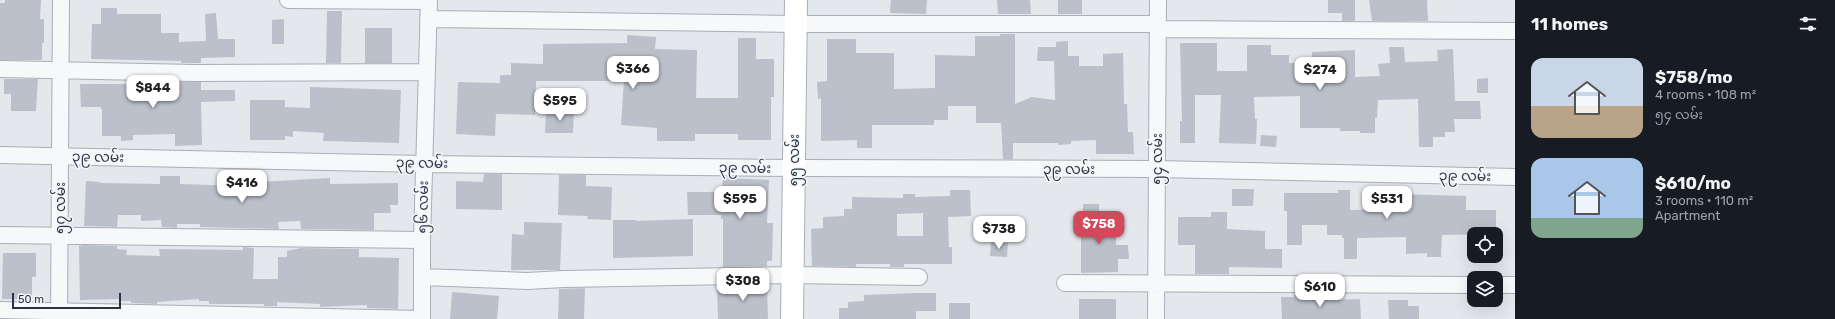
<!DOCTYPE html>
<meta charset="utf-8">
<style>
body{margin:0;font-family:Rubik,"Noto Sans Myanmar",sans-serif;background:#20242c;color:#f1f3f6;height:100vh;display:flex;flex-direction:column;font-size:15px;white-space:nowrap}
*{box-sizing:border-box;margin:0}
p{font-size:13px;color:#9ea1a6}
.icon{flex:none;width:22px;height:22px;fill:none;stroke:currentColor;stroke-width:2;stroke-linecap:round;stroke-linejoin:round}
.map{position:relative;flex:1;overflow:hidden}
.sheet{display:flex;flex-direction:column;background:#171b24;width:320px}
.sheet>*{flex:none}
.controls{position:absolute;left:1467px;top:227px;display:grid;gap:8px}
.controls a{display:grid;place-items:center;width:36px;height:36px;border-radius:8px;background:#171b24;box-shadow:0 4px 16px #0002;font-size:20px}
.scale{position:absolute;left:12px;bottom:10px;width:109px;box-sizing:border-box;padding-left:4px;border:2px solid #2b3445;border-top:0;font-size:11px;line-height:14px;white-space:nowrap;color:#2b3445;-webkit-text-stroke:3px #f4f6f9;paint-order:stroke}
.price{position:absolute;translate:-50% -34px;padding:0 9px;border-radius:8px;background:#fff;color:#222;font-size:13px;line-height:26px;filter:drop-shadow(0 1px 2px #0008)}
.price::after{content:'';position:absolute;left:50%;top:24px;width:12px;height:9px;margin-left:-6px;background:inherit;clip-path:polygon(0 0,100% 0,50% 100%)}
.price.on{background:#d1495b;color:#fff}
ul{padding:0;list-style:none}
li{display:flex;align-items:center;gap:12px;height:100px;padding:0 16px}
li span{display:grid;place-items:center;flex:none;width:112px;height:80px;border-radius:12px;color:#555}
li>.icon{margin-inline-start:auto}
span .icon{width:48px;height:48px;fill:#fffc;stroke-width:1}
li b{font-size:17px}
h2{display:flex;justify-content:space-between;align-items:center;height:48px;padding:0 16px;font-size:17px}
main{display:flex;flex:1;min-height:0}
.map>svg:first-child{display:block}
.building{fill:#bbc0ca;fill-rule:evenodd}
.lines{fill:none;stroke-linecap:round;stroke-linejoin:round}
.street-casing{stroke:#a9aeb7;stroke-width:18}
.secondary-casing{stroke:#a9aeb7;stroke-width:24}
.street{stroke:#f7f8fa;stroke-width:16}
.secondary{stroke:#fff;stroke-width:22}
.labels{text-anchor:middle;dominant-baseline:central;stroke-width:3;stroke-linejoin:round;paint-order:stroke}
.street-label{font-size:14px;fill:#2b3445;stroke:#f4f6f9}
</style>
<main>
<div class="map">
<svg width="1515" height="319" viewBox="0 0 1515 319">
<rect width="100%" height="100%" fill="#e4e7ec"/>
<path class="building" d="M5 0H41L40 19H44V43H42V60H0V3H5Z
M891 0H927L926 14 890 13Z
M997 0H1030L1031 14H998Z
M1058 0H1082V14H1058Z
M1328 0H1355V21H1342V13H1328Z
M1369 0H1427L1428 21H1372Z
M101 8H117V14H161V33H179V42L205 41 206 39 205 14 216 13 218 39H235V57L201 58V63H181V61L91 59 92 24H101Z
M327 11H342L341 63H326Z
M284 19V44H272V20Z
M365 28H392V63H365Z
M1000 34H1015V104L1032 97 1055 100 1054 61H1037L1038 47H1056V42L1068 41V56H1079V66H1103V54L1123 53 1124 104H1127L1128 132H1133L1134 154H1096V140L1071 141V144L1058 145V143H1013V159H1003L1001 123H976V106H948V120H934V125H872V148H857V140L821 141V98L818 99 817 82 827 81V39H856V53H894V89L935 88V55L975 56V36H1000Z
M627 35 656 37 655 49 697 50 696 98H738V38H756V59H774V97H771V140H738V134H695V141H657V128L621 125 624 81H536L535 115 496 114 495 136 456 134 458 82 500 83V75H511V63L543 64V44L627 43Z
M1180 43H1217V71H1247V45H1271V55H1289V63H1312V52L1355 50V77L1380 76 1378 64 1390 63 1389 47H1404L1405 62 1438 61 1437 50 1453 49 1455 101H1480L1481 119H1454L1455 132H1445V137H1433V147H1419L1418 99 1378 100 1377 118H1375V133H1360V131H1340V128H1300V96L1254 97 1255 119H1257L1256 144 1219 143 1221 95H1195V143H1180V121H1182Z
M1488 78V93H1477V79Z
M4 79H38L36 111H11V94H4Z
M181 82H201V90H235V101L201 102 202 145 175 146V134L133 135V140L121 141V136H102V109H101V107H81L80 84H128V87L167 86V83Z
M310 87 401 90 399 143 323 141 324 133 293 131V137L285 136V140H250V100H285V107L310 108Z
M546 112H574L573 133H545Z
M1261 135 1277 136 1276 147 1260 146Z
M484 174H502V210L456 209V181L483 182Z
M559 175H586V186L612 187 611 220 587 219 588 216 558 215Z
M160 176H180V184L241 186V183L330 178V184L398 183V205H390L391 213H374V230L301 229 300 221 278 222 279 229 200 227V224H177V228L162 227 161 220 141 221V215H118L117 227 84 226 86 181 100 182V183L160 184Z
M723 178 769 180 767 223H773L772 261H767V266L723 267V219H721V215H688L687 192H722Z
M1232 189H1254L1253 206H1232Z
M950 190H970L971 216 948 217 949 247H952V264H904V267H890V264H856V267L812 266 811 229 823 228V217L844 216V209H852V197L903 198V194H915V197L950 196ZM923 213V236H897V214Z
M1338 190H1350V210L1400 209V194L1466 196V210H1496V234L1442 235 1441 257H1427V253L1406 254V237L1357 238V259H1344V238H1342V235H1327V225H1302V245H1287V211H1284V193H1338Z
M1083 204H1099V231H1116V245H1128L1129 259H1118V272L1081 273V231H1083Z
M1211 212H1227V229L1265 231V249H1282V268L1229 267V274H1195V245H1178V217H1211Z
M693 219V256L613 258V220H636V221Z
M524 222 562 223 560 270H511L512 234 524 235Z
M991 242 1008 243 1007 257 990 256Z
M83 245 117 246V249L127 250 126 255 160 256 159 249 243 250V247L254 248 253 279H278V257H287V251L301 248 359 249V257L399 258 398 309 367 308V305L320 307V304L277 302V306H264V304H209V301H199V299L157 302V304L131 303V301H120V299L80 300 79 246Z
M3 253H36V277H32V299H2Z
M767 285 768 319H718L717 286Z
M585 288 584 319H558L559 289Z
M452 292 499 296 497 319H450Z
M915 293H936V311H916V319H839V308H848V302L864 301V295Z
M1294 295H1333V300L1360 299 1361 319H1282L1281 297H1294Z
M1079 299H1116V319H1079Z
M1388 300H1408V306H1419V319H1389Z
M949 303H970V319H949Z"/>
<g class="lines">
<g class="street-casing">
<path id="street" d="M288 0 429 1
M428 19 795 24H1158
M1158 29 1515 31
M0 69 195 73 427 72
M0 155 424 164 793 168 1157 169 1515 177
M0 235 422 240
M422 277 527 281 564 279 793 275 919 277
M1065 283 1474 285
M1496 285H1515
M0 310 422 319V240L429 0
M59 319 61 0
M1156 319 1158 0"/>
</g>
<g class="secondary-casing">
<path id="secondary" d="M792 319 796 0"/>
</g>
<use href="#street" class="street"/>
<use href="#secondary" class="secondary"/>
</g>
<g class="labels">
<g class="street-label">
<text transform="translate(98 157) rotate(1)">၃၉ လမ်း</text>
<text transform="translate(1157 159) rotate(-90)">၅၄ လမ်း</text>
<text transform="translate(794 160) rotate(-90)">၅၅ လမ်း</text>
<text transform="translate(422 163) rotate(1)">၃၉ လမ်း</text>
<text transform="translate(745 168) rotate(1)">၃၉ လမ်း</text>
<text x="1069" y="169">၃၉ လမ်း</text>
<text transform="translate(1465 176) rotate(1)">၃၉ လမ်း</text>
<text transform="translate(423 207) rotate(-89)">၅၆ လမ်း</text>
<text transform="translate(60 208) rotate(-90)">၅၇ လမ်း</text>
</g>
</g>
</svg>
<div class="controls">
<a><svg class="icon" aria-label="locate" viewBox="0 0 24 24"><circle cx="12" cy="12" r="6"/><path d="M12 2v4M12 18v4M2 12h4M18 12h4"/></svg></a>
<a><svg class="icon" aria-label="layers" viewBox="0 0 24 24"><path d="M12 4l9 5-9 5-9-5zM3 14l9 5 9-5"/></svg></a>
</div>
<div class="scale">50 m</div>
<b class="price" style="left:633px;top:90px">$366</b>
<b class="price" style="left:1320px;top:91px">$274</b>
<b class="price" style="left:153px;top:109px">$844</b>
<b class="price" style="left:560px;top:122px">$595</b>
<b class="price" style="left:242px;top:204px">$416</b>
<b class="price" style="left:740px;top:220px">$595</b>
<b class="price" style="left:1387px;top:220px">$531</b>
<b class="price on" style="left:1099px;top:245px">$758</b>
<b class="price" style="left:999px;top:250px">$738</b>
<b class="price" style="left:743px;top:302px">$308</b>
<b class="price" style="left:1320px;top:308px">$610</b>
</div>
<section class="sheet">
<h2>11 homes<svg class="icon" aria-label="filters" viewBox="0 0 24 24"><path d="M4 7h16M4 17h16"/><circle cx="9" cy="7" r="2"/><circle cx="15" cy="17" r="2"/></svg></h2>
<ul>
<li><span style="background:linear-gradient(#c9d6e8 60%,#b9a48a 0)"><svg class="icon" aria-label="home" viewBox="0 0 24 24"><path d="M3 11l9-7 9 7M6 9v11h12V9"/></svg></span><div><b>$758/mo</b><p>4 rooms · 108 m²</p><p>၅၄ လမ်း</p></div></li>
<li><span style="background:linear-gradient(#a9c7e8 75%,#7fa58c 0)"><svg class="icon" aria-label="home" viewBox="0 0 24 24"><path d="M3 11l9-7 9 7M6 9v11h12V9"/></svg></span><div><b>$610/mo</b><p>3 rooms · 110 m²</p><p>Apartment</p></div></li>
</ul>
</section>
</main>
